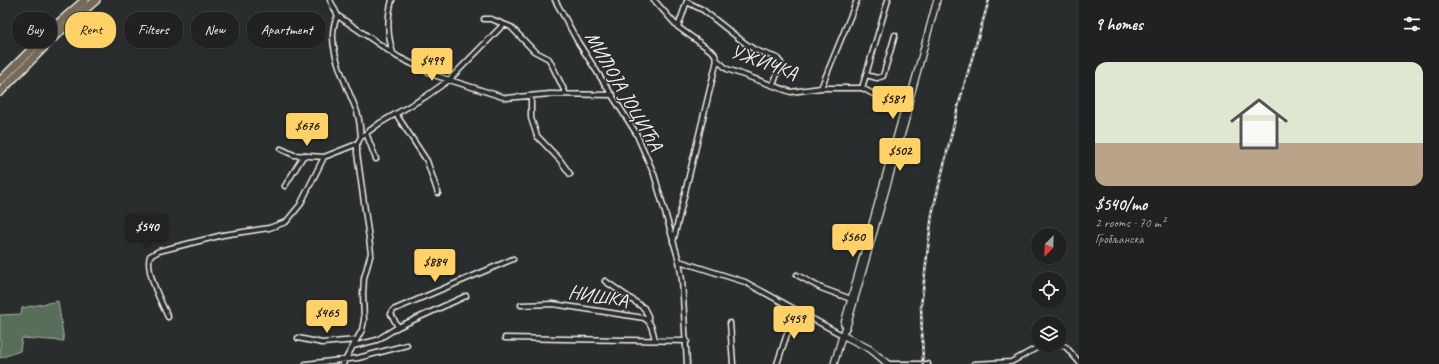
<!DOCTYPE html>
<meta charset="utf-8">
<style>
body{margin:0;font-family:Caveat,sans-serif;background:#2d2f2f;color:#f1f3f6;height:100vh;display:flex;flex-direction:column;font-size:15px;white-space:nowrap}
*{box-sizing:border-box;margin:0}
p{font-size:13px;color:#a2a4a5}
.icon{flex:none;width:22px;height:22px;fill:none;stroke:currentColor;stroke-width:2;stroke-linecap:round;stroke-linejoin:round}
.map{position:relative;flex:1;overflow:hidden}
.panel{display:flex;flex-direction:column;background:#202222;width:360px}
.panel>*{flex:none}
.guide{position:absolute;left:12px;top:12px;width:380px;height:36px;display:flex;gap:8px}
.needle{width:26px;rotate:203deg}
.controls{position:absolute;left:1031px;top:228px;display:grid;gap:8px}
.controls a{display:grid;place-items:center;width:36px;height:36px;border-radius:50%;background:#202222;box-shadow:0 1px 3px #0004,0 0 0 1px #3d3f40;font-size:20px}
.price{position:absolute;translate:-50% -34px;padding:0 9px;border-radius:4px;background:#ffd166;color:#111;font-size:13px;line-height:26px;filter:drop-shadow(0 1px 2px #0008)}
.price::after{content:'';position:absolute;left:50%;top:24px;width:12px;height:9px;margin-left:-6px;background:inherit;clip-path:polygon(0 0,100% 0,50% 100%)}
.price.current{background:#222;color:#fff}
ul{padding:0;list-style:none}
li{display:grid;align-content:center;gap:8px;height:212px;padding:0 16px}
li span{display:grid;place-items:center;height:124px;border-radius:12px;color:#555}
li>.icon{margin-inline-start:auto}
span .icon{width:72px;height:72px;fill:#fffc;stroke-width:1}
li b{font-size:17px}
h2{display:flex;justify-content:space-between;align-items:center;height:48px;padding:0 16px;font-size:17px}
.pill{padding:0 14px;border-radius:16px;background:#202222;box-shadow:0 1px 3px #0004,0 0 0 1px #3d3f40;font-size:14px;line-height:36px}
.pill.current{background:#ffd166;color:#111}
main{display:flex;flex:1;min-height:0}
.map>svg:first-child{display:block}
.green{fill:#586e5a;stroke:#a6b0a1}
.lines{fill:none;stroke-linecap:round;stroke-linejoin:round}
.street-casing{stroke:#f4f1e8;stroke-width:7}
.secondary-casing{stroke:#f4f1e8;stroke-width:8}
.highway-casing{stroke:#f4f1e8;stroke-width:10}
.street{stroke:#2a2d2e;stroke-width:4}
.secondary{stroke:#2a2d2e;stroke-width:5.5}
.highway{stroke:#746a5a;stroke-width:7}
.rail-casing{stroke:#f4f1e8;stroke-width:2.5}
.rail{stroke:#2a2d2e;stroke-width:1;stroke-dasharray:3;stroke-linecap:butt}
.labels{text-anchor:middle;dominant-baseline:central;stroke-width:3;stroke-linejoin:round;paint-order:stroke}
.street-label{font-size:20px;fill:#f4f1e8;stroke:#2a2d2e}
</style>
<main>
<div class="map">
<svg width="1079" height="364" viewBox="0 0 1079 364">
<rect width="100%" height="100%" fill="#2a2d2e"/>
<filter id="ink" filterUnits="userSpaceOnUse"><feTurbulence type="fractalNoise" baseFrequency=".025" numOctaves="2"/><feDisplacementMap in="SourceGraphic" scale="8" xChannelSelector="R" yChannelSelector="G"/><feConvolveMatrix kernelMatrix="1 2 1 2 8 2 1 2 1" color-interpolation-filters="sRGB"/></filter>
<g filter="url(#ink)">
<path class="green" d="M58 301 64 341 22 338 20 351 0 358V315L21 314 22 308Z"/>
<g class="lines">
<g class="street-casing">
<path id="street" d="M330 0 338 16 398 57 437 76 506 98 550 94 613 95
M392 0C387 19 387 34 393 53
M555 0 578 42 636 133 654 174 679 261 682 280 687 364
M654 0 678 27 714 53 717 60 727 69 791 92 821 88H862L877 96 907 107
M687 2 703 10 746 44 755 50 777 58 781 63 773 85
M338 16C322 41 348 87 357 112 360 120 360 129 361 137
M484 19H491L511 27 534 51 549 59 566 94
M678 27 687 1
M866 75 877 78 883 76 895 35
M821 88 857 0
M862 88 888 0
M531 96V118L537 136 560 160 570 174
M396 114 427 161 438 193
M366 133 376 159
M281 149 294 155 324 157
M285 186 304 155
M673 242 717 60
M679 261 745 282 842 335
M797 275 821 288 851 299
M605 281 644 308 648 316V319
M521 305 553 304 644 318C652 322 653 333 655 340
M168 317C161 302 145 271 150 256L159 251 223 235 269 228 286 222 300 205 324 157 357 144
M730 323 733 364
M398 327 391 314 393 310 513 259
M298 338 322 343 356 340
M505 338 687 341
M1060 345 1066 347 1079 362
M353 346 377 340 398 327 466 296
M306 364 358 358 407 345
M343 364 362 330 364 320 363 294 364 278 371 253 357 153V144L361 137 380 123 425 97 449 80 503 25
M777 364 795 310
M889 364H928
M974 364 1011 362 1042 345"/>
</g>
<g class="secondary-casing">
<path id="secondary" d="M844 324 905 107 909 102
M842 335 847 326 909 108V102L937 0
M842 335 870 349 888 364
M834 364 843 333"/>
</g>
<g class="highway-casing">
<path id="highway" d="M0 81 53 28 85 0
M0 92 55 36 96 0"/>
</g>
<use href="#street" class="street"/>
<use href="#secondary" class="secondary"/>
<use href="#highway" class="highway"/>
<g class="rail-casing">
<path id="rail" d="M923 364 921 306 932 214 959 103 989 0"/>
</g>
<use href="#rail" class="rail"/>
</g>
</g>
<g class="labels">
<g class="street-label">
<text transform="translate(764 62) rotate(20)">УЖИЧКА</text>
<text transform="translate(624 91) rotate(60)">МИЛОЈА ЈОЦИЋА</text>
<text transform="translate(598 296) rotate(9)">НИШКА</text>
</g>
</g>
</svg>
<div class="controls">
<a><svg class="needle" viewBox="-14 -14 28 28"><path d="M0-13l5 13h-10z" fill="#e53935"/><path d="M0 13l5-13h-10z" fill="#a2a4a5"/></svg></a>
<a><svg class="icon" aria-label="locate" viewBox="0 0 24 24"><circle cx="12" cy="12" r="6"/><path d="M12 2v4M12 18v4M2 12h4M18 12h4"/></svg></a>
<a><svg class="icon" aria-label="layers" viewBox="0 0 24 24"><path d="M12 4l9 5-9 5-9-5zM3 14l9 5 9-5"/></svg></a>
</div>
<b class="price" style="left:432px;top:82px">$499</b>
<b class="price" style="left:893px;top:120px">$581</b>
<b class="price" style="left:307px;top:147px">$676</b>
<b class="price" style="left:900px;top:172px">$502</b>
<b class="price current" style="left:147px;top:248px">$540</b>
<b class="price" style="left:853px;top:258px">$560</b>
<b class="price" style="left:435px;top:283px">$884</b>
<b class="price" style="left:327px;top:334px">$465</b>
<b class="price" style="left:794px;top:340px">$459</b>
<div class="guide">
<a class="pill">Buy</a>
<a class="pill current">Rent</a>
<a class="pill">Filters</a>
<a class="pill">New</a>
<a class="pill">Apartment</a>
</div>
</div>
<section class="panel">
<h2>9 homes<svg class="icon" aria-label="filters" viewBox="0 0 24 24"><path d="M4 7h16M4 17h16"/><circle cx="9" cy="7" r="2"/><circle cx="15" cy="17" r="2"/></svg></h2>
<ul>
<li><span style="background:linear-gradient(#dfe7d0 65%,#b9a48a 0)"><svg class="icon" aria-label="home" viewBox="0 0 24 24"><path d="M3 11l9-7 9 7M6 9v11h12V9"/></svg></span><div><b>$540/mo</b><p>2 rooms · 70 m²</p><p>Гробљанска</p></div></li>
</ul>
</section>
</main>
